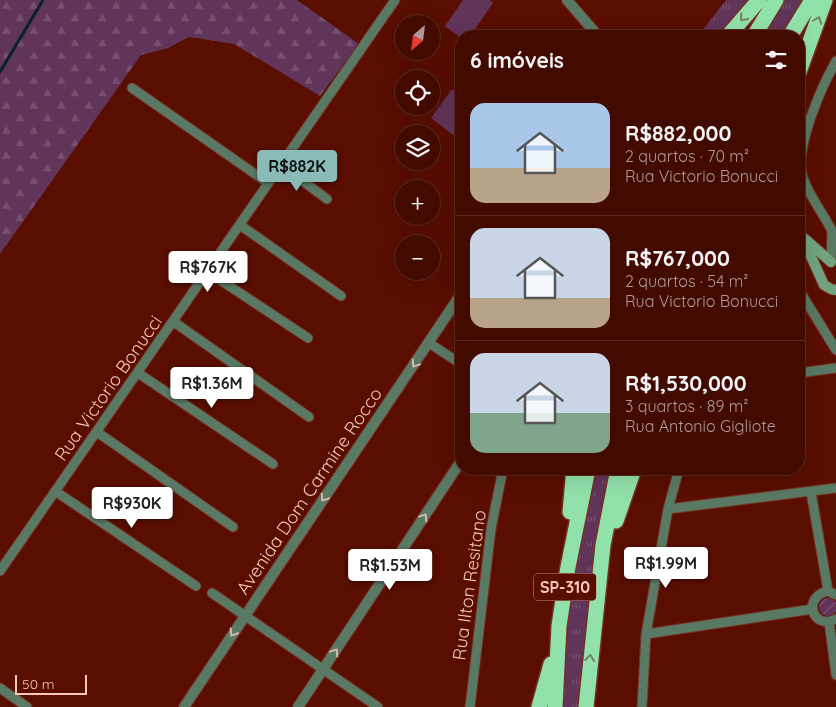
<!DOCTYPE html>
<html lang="pt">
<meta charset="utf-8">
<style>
body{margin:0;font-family:Quicksand,sans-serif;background:#4d180f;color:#f1f3f6;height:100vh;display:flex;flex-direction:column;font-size:19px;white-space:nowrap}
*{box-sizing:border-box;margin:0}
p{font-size:16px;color:#af9a99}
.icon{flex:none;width:28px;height:28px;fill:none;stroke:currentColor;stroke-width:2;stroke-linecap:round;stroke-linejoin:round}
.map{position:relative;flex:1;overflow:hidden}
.sheet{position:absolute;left:455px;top:30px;width:350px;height:445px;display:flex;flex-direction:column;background:#430a00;border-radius:20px;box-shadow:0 5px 20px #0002,0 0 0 1px #5b2b22}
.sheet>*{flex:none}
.needle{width:32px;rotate:208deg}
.fabs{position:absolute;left:395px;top:15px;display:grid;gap:10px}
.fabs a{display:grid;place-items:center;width:45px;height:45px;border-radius:50%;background:#430a00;box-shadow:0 5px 20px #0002,0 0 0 1px #5b2b22;font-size:25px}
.scale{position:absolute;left:15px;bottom:12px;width:72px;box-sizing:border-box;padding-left:5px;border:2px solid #f7c9bd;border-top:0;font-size:14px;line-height:18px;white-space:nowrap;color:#f7c9bd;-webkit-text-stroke:4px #590e00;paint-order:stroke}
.price{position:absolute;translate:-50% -42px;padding:0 11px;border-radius:5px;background:#fff;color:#222;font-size:16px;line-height:32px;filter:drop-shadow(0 1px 2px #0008)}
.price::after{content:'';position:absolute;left:50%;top:30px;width:15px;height:11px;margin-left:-8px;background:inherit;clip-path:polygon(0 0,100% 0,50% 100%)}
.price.current{background:#8bbbb9;color:#111}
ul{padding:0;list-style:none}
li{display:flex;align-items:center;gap:15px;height:125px;padding:0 15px}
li+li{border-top:1px solid #5b2b22}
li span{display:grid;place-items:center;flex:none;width:140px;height:100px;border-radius:15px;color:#555}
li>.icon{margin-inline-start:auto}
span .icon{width:60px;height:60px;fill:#fffc;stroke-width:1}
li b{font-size:21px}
h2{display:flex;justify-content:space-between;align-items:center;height:60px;padding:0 15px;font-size:21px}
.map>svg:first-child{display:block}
.grass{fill:url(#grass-tufts)}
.forest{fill:url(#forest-firs)}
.garden{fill:url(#garden-furrows)}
.pitch{fill:#613459}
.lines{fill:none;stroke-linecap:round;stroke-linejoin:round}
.stream{stroke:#072329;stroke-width:3}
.minor-casing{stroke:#753022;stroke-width:11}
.tertiary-casing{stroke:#753022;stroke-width:12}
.secondary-casing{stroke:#753022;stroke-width:12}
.motorway-casing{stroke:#753022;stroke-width:18}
.minor{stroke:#5a7964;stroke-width:9}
.tertiary{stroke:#5a7964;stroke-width:10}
.secondary{stroke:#71a381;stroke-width:10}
.motorway{stroke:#91e1ab;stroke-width:15}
.oneway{stroke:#78825e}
.oneway2{stroke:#d8b9ab}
.labels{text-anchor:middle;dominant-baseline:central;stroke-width:4.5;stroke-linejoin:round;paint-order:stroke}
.shield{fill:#590e00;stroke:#c89184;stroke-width:1}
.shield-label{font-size:16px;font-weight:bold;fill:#f7c9bd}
.street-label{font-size:18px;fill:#f7c9bd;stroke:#590e00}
</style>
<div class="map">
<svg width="836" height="707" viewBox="0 0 836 707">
<defs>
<pattern id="grass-tufts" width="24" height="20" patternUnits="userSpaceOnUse" patternTransform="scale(1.25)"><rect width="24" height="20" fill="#613459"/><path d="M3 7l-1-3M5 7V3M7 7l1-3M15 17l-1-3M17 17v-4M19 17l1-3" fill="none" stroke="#78506f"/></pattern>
<pattern id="forest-firs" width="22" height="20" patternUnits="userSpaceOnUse" patternTransform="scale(1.25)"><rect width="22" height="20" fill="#613459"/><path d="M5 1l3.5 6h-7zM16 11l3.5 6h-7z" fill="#78506f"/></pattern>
<pattern id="garden-furrows" width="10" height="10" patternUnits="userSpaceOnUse" patternTransform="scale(1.25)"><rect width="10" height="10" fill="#613459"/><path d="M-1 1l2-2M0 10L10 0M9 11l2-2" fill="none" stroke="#78506f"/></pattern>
</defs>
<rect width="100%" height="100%" fill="#590e00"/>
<path class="grass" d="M726 0H752L721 36H698Z
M784 0H805L782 36H763Z
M592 469H612L596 554 589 597 580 707H560C564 627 578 548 592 469Z"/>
<path class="forest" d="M0 0H297L359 44 320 96 234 44 189 37 168 48 141 55 0 254Z"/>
<path class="garden" d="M819 607a9 9 0 1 1 18 0a9 9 0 1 1-18 0Z"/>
<path class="pitch" d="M463 0H490L493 3 470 36H461V38L445 26Z
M452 89 461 96V141L431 118Z"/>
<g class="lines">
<path class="stream" d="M0 72 43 0"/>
<g class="minor-casing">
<path id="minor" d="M836 61C822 86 793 150 803 178 811 200 827 218 836 239
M132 88 268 183
M281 165 327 199
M240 225 341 296
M831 262 832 233
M208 272 308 338
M799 290 836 350
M174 322 309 417
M429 343 461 364
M138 373 273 464
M799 373 836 368
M97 432 233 527
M55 491 196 586
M811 492 828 591
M668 509 836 488
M0 571 395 0
M212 593 378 707
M836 595 828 591C801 597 813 631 836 619
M829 622 836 675
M646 634 813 609
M0 688 27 707
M470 707 491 529 503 469
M642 707 646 634 668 509 679 469"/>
</g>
<g class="tertiary-casing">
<path id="tertiary" d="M567 0 598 36
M184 707 461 294
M298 707 461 461"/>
</g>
<g class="secondary-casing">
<path id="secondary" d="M799 230 824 285 831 289 836 290
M805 239 831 262"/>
</g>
<g class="motorway-casing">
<path id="motorway" d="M728 36 759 0
M754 36 776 0
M790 36 812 0
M799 72 825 0
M570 512 574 469
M616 521 634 469
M539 707 551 664
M555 707 559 626 568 567 588 469
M586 707 603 545 618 469"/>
</g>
<use href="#minor" class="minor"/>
<use href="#tertiary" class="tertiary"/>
<use href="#secondary" class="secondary"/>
<use href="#motorway" class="motorway"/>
</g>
<defs><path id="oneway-chevron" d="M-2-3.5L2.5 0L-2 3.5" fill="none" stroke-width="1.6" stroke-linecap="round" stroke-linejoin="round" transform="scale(1.25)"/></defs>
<g class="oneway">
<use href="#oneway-chevron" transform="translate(743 18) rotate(131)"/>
<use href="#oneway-chevron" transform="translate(818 20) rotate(-69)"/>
<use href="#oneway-chevron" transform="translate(590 658) rotate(-83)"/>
</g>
<g class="oneway2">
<use href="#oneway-chevron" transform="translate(415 364) rotate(124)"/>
<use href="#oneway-chevron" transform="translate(324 498) rotate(124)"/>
<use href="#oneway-chevron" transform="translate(424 517) rotate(-56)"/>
<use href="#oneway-chevron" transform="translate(233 633) rotate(123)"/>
<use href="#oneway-chevron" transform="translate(335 652) rotate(-56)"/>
</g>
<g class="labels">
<rect class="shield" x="534" y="573.5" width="62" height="27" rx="4"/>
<g class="shield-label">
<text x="565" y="587">SP-310</text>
</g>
<g class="street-label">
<text transform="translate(108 388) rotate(-55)">Rua Victorio Bonucci</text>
<text transform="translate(309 491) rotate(-56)">Avenida Dom Carmine Rocco</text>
<text transform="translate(469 585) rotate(-82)">Rua Ilton Resitano</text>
</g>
</g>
</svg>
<div class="fabs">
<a><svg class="needle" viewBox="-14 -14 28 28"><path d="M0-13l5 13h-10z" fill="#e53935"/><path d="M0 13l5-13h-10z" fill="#af9a99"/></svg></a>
<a><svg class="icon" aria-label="locate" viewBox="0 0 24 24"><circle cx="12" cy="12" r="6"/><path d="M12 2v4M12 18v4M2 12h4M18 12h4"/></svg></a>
<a><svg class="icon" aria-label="layers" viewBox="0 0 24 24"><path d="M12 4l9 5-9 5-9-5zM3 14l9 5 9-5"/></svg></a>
<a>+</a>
<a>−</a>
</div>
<div class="scale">50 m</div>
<b class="price current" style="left:297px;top:192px">R$882K</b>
<b class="price" style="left:208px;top:293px">R$767K</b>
<b class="price" style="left:212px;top:409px">R$1.36M</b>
<b class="price" style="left:132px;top:529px">R$930K</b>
<b class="price" style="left:666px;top:589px">R$1.99M</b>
<b class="price" style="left:390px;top:591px">R$1.53M</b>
<section class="sheet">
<h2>6 imóveis<svg class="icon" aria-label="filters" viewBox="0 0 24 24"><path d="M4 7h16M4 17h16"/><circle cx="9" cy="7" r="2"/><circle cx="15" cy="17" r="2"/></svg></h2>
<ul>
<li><span style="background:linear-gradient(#a9c7e8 65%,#b9a48a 0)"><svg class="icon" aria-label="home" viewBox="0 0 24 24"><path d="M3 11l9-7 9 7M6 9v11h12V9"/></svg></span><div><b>R$882,000</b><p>2 quartos · 70 m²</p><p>Rua Victorio Bonucci</p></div></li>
<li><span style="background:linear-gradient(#c9d6e8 70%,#b9a48a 0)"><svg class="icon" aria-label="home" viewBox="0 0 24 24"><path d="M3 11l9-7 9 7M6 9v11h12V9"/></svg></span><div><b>R$767,000</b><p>2 quartos · 54 m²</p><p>Rua Victorio Bonucci</p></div></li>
<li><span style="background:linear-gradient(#c9d6e8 60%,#7fa58c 0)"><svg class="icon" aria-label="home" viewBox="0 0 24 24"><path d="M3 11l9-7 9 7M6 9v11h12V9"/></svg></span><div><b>R$1,530,000</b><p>3 quartos · 89 m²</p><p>Rua Antonio Gigliote</p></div></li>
</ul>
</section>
</div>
